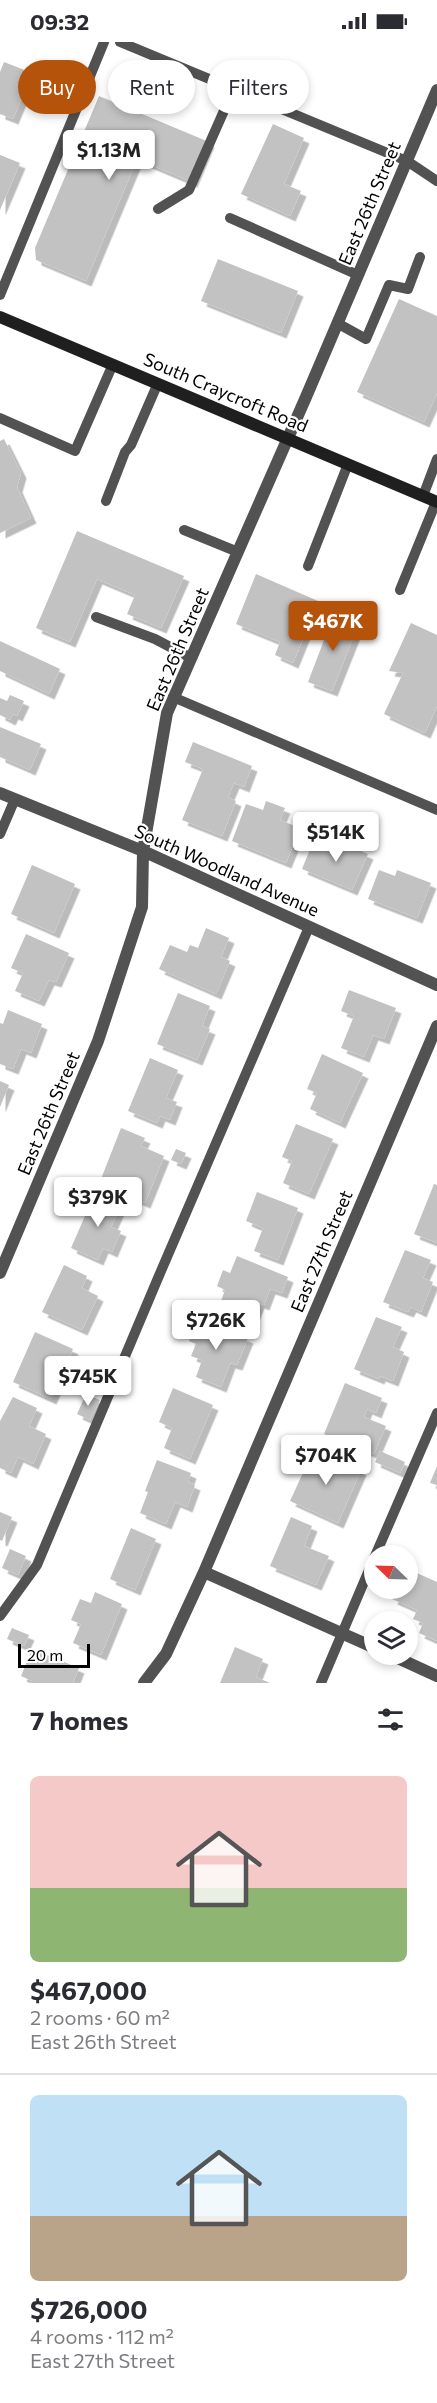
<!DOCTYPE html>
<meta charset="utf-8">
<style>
body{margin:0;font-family:Commissioner,sans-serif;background:#f2f2f3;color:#2b2b33;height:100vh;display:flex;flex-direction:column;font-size:22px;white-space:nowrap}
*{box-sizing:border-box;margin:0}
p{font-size:20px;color:#7c7c81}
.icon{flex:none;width:33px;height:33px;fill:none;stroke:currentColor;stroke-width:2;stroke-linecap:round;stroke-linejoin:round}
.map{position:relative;height:1641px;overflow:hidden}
.sheet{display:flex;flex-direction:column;background:#fff;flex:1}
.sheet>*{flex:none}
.guide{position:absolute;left:18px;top:18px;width:402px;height:54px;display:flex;gap:12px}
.needle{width:39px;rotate:293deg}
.controls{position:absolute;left:364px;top:1503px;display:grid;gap:12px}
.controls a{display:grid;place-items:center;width:54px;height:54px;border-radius:50%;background:#fff;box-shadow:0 3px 9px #0003;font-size:30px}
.scale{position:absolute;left:18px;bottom:15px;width:72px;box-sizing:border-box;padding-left:6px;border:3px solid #000;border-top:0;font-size:16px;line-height:21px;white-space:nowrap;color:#000;-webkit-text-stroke:4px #fff;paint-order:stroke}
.price{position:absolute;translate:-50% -51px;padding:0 14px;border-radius:6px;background:#fff;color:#222;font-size:20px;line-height:39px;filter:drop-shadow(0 2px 3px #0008)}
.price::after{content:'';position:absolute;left:50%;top:36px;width:18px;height:14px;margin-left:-9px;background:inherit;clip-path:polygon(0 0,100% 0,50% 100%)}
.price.current{background:#b45309;color:#fff}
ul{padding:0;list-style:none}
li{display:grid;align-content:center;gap:12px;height:318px;padding:0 30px}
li+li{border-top:2px solid #e1e1e2}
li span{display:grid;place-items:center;height:186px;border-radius:9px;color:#555}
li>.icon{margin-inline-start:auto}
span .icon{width:108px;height:108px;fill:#fffc;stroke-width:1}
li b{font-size:26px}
h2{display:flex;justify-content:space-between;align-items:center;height:72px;padding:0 30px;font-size:26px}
.chip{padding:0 21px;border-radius:27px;background:#fff;box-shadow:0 3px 9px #0003;font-size:21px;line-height:54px}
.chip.current{background:#b45309;color:#fff}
.status{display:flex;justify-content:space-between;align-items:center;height:42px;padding:0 30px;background:#fff;direction:ltr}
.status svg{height:16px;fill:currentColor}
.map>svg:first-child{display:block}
.building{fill:#c2c2c2;filter:url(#shadow)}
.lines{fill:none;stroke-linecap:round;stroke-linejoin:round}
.service{stroke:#525252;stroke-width:10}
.minor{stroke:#525252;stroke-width:12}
.secondary{stroke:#1f1f1f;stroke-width:12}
.labels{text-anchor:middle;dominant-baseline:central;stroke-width:4.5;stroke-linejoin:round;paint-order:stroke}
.street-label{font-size:18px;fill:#000;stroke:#fff}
</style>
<div class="status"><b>09:32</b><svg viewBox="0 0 49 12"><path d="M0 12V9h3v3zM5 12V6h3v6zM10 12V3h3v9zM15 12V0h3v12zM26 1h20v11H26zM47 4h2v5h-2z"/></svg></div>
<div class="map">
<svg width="437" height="1641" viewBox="0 0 437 1641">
<defs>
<filter id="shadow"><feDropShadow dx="5.5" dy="5.5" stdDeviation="0" flood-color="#0004"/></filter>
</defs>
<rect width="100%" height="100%" fill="#fff"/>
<path class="building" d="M4 20 32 31 13 77 0 72V30Z
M99 54 209 100 192 140 137 117 86 239 36 218 35 206Z
M273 82 304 96 284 142 301 149 290 174 241 152Z
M0 113 20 121 0 168Z
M218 217 298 249 281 291 201 259Z
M399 257 437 274V351L424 380 357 350Z
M4 397 21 431 17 445 31 476 0 491V399Z
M77 489 184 534 161 586 127 572 135 553 97 537 70 600 36 586Z
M256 532 318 559 293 621 275 613 280 600 236 582Z
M334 572 359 581 332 649 308 640Z
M411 581 437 593V664L425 691 384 672 403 631 389 629Z
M0 599 60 627 49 652 0 629Z
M10 653 24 659 17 674 13 672 10 678 0 673V656L7 659Z
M0 685 41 702 30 728 0 715Z
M193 700 252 724 244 745 234 741 228 755 236 759 222 794 182 778 203 727 185 720Z
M266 759 285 766 280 778 300 786 286 821 232 799 246 762 263 768Z
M335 798 368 812 352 848 302 827 313 800 330 807Z
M32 823 75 842 54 891 11 872Z
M379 828 395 834 397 828 431 841 417 876 368 857Z
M206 886 229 896 221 915 230 919 216 952 159 927 170 903 187 910 190 903 198 906Z
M26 892 69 911 56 940 49 938 39 959 15 949 23 931 11 926Z
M349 948 396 966 384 997 373 993 364 1015 341 1006 354 974 341 969Z
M178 951 210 964 202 984 210 987 197 1018 157 1002Z
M8 968 42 982 31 1011 21 1007 13 1027 0 1022V981L3 982Z
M322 1012 363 1031 340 1081 310 1067 317 1051 307 1047Z
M150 1016 178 1028 166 1056 177 1060 170 1078 160 1074 157 1081 128 1069Z
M0 1039 9 1043 0 1065Z
M296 1082 333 1097 309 1152 283 1141 292 1119 282 1115Z
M121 1086 145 1096 141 1104 164 1114 145 1161 99 1142Z
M176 1107 186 1111 181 1122 171 1118Z
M434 1142 437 1143V1201L414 1192Z
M257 1150 298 1166 278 1218 254 1209 263 1186 246 1179Z
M95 1151 121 1163 111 1185 121 1189 112 1210 103 1206 98 1218 71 1206Z
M405 1208 431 1218 423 1236 433 1240 421 1270 411 1265 408 1270 383 1260Z
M237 1214 288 1235 282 1251 270 1247 264 1263 259 1261 249 1286 216 1273 225 1248 217 1244 223 1228 230 1231Z
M64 1223 87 1234 82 1246 98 1254 82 1288 42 1270Z
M376 1275 402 1285 393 1305 404 1310 393 1339 380 1334 379 1337 354 1327Z
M198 1277 248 1296 237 1323 230 1321 221 1345 196 1335 202 1318 191 1314 196 1302 189 1299Z
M35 1290 73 1307 51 1357 13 1340Z
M345 1341 382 1356 376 1371 367 1367 364 1375 386 1384 374 1412 324 1392Z
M173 1346 213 1363 190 1417 164 1406 172 1386 159 1380Z
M86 1352 100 1358 90 1378 77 1372Z
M13 1355 37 1366 29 1384 46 1392 33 1422 18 1415 11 1431 0 1426V1379Z
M314 1407 361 1428 338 1481 290 1459Z
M380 1409 405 1420 400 1431 375 1420Z
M157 1418 191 1431 188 1440 195 1443 187 1465 175 1460 166 1482 140 1471 148 1450 145 1449Z
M437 1424V1443L430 1441Z
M0 1470 12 1475 2 1499 0 1498Z
M291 1475 312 1484 304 1504 329 1514 316 1543 270 1524Z
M131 1486 156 1497 135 1548 110 1537Z
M10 1507 26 1514 18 1533 2 1526Z
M408 1527 437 1540V1599L419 1591 423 1581 413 1577 417 1568 392 1557 396 1546H408Z
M95 1550 122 1562 101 1613 73 1601 81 1582 71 1578 80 1557 91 1561Z
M12 1586 29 1593 24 1604 7 1597Z
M235 1605 263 1617 256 1635 270 1641H220Z
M32 1607 79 1626 73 1641H31L32 1639 21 1634Z"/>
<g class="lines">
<path class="service" d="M120 0 407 119 437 139
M158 167 189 148 234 46
M230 176 358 233
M0 253 104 0
M337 281 366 297 389 243 408 247 420 215
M0 376 75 409 113 322
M423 454 437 417
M106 459 125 410 131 403 158 341
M184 488 238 510
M308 524 348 422
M400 548 436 460
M96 575 155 597 191 616
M173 655 437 768
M0 792 15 757
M375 1514 437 1371
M0 1574 37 1523 158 1236 309 885
M321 1641 375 1514"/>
<path class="minor" d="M0 751 143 809 437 943
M0 1231 98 999 142 865 143 809 167 671 306 355 437 48
M204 1530 375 1606
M389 1612 437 1634
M144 1641 166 1612 204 1530 437 984"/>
<path class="secondary" d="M0 275 437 460"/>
</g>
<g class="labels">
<g class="street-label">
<text transform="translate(369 161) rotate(-67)">East 26th Street</text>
<text transform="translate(226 350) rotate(23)">South Craycroft Road</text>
<text transform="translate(177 607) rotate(-67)">East 26th Street</text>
<text transform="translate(227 828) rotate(24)">South Woodland Avenue</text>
<text transform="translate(48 1071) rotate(-67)">East 26th Street</text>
<text transform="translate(321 1209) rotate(-67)">East 27th Street</text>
</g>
</g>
</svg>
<div class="controls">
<a><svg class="needle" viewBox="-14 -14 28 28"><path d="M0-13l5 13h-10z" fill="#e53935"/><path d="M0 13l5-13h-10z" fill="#7c7c81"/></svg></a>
<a><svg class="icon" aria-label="layers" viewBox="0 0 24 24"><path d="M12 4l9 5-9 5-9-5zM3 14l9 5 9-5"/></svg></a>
</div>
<div class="scale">20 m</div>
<b class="price" style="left:109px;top:139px">$1.13M</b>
<b class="price current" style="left:333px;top:610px">$467K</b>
<b class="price" style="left:336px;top:821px">$514K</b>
<b class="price" style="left:98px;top:1186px">$379K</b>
<b class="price" style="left:216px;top:1309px">$726K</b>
<b class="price" style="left:88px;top:1365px">$745K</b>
<b class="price" style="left:326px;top:1444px">$704K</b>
<div class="guide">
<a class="chip current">Buy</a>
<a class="chip">Rent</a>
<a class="chip">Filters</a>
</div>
</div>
<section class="sheet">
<h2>7 homes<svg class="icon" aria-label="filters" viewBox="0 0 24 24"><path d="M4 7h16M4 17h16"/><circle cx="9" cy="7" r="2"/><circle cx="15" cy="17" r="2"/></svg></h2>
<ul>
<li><span style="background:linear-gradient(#f6c9c9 60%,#8fb573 0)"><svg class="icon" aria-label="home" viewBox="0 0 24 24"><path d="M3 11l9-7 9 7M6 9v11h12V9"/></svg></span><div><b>$467,000</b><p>2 rooms · 60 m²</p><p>East 26th Street</p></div></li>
<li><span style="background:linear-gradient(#bfe0f5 65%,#b9a48a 0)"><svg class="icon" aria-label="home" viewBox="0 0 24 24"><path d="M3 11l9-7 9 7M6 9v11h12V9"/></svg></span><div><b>$726,000</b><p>4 rooms · 112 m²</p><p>East 27th Street</p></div></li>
</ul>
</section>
